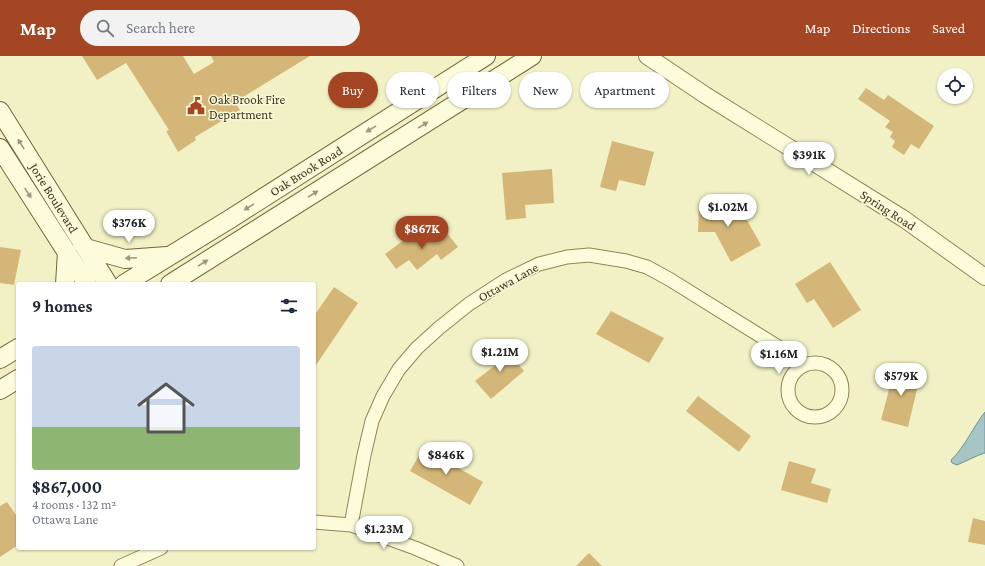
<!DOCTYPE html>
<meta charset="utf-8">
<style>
body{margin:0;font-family:"Crimson Pro",serif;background:#f2f2f3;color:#1f2937;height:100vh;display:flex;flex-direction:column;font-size:15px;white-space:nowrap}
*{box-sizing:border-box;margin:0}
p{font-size:13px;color:#747a83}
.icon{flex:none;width:22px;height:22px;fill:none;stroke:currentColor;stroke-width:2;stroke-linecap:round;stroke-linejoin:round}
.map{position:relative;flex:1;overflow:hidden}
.side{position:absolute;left:16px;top:226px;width:300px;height:268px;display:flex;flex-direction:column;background:#fff;border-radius:4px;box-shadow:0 1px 3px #0004}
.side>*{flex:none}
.hud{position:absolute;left:328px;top:16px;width:380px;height:36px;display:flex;gap:8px}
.tools{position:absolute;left:937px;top:12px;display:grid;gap:8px}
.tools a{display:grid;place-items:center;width:36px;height:36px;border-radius:50%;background:#fff;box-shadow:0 1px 3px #0004;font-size:20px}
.price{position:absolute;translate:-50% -34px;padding:0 9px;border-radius:14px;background:#fff;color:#222;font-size:13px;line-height:26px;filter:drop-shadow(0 1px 2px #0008)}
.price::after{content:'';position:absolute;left:50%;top:24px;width:12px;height:9px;margin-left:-6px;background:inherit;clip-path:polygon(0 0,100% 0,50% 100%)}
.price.active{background:#a44623;color:#fff}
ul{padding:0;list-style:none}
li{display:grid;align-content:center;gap:8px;height:212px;padding:0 16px}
li span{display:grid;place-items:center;height:124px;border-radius:4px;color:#555}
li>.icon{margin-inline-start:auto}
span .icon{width:72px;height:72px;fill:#fffc;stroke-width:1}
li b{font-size:17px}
h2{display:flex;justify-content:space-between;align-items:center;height:48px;padding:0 16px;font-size:17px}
.pill{padding:0 14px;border-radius:18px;background:#fff;box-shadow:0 1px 3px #0004;font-size:14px;line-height:36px}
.pill.active{background:#a44623;color:#fff}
header{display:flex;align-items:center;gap:24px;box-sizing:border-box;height:56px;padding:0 20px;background:#a44623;color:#fff}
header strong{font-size:19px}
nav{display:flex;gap:22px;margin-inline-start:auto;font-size:14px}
.search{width:280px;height:36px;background:#f2f2f3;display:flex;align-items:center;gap:10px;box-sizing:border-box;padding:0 14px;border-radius:22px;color:#747a83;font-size:15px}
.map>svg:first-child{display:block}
.water{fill:#a7c5c5;stroke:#6d9495}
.building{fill:#d4b778}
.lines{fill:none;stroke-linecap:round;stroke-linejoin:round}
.minor-casing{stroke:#8f8559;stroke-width:15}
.tertiary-casing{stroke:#8f8559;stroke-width:18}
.secondary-casing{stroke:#71653c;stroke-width:20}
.minor{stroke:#fcfbda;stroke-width:13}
.tertiary{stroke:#fcfbda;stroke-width:16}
.secondary{stroke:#fcfbda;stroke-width:18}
.oneway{fill:#9d987c}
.labels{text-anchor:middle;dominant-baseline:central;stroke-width:3;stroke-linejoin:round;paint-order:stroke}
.poi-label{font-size:13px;fill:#3e361e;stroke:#f9f8d6;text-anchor:start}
.street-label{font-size:13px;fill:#3e361e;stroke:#f9f8d6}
</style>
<header>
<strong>Map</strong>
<div class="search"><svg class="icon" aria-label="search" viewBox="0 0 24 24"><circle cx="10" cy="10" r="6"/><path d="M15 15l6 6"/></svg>Search here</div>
<nav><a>Map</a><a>Directions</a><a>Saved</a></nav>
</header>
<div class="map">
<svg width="985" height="510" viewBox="0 0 985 510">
<rect width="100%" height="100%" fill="#f2f1c5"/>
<path class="water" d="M985 356V397L979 399 957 409 952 407 951 404C965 391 973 371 985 356Z"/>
<path class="building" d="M82 0H183L194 18 214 6 211 0H310L235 46 240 54 195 81 196 84 178 96 166 75 169 74 126 7 97 24Z
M866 32 884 44 888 39 934 70 919 93 911 88 904 99 892 91 895 85 890 81 893 76 885 71 890 65 858 43Z
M612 85 654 96 645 130 619 124 616 135 600 131Z
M552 113 554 147 525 149 526 162 506 164 502 117Z
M699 147 738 148 761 189 731 206 715 176H698Z
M443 172 458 191 441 204 437 198 417 214 409 204 396 213 385 198 412 178 420 189Z
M0 191 21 194 14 229 0 227Z
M830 206 861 254 833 272 814 243 807 247 795 228Z
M334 231 358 247 314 312V260Z
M611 255 664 282 649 307 596 278Z
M502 289 524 315 491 343 475 325 498 307 491 299Z
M895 311 921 317 908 371 881 364Z
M698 340 751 380 739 396 686 355Z
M423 392 483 426 470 449 410 415Z
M789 405 816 413 811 427 831 433 827 447 781 434Z
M7 446 18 462V489L0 501V450Z
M973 462 985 465V489L968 486Z
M589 497 602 510H576Z"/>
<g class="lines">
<g class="minor-casing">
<path id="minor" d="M788 334a27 27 0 1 1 54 0a27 27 0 1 1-54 0Z
M314 466 351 469 415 492 457 510
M351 469 364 399 372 365 383 340 399 313 417 292 439 272 469 248 506 224 539 208 567 201 589 199 626 205 647 211 669 223 780 292 792 300 801 311
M121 510 161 492"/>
</g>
<g class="tertiary-casing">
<path id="tertiary" d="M647 0 705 39 904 163 985 221"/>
</g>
<g class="secondary-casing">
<path id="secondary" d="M0 55 108 228
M0 92 87 228
M86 192 125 203 167 200
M65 228 67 196
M124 228 230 163 486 0
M170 228 532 0
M0 303 18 292
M0 334 18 323"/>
</g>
<use href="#minor" class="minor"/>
<use href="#tertiary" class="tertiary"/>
<use href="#secondary" class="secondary"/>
</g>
<defs><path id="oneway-solid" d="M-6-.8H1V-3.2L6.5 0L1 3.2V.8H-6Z"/></defs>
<g class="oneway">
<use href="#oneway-solid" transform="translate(423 69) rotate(-32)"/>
<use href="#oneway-solid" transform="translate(371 73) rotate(148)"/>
<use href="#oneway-solid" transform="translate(21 88) rotate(-122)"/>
<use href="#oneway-solid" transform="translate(28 137) rotate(57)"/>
<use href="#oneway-solid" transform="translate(313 138) rotate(-32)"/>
<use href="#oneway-solid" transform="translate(249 151) rotate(148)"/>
<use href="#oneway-solid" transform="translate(131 202) rotate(177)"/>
<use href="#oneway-solid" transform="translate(203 207) rotate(-32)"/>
</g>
<defs>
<g id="civic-bare" transform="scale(1.38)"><path d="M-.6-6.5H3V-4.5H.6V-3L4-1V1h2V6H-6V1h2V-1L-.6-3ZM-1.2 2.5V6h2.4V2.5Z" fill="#a44623" stroke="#f9f8d6" stroke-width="2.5" paint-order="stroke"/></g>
</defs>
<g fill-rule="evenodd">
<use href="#civic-bare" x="196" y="50"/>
</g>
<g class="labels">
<g class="poi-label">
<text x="209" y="43">Oak Brook Fire<tspan x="209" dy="15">Department</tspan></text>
</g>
<g class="street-label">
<text transform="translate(306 115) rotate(-32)">Oak Brook Road</text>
<text transform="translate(54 142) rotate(58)">Jorie Boulevard</text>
<text transform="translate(888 154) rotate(33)">Spring Road</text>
<text transform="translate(508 226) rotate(-29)">Ottawa Lane</text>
</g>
</g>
</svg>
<div class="tools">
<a><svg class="icon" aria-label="locate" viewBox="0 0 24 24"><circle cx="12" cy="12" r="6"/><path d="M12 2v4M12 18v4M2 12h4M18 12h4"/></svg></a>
</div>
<b class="price" style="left:809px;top:120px">$391K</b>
<b class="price" style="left:728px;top:172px">$1.02M</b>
<b class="price" style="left:129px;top:188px">$376K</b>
<b class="price active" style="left:422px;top:194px">$867K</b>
<b class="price" style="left:500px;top:317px">$1.21M</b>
<b class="price" style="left:779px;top:319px">$1.16M</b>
<b class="price" style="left:901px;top:341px">$579K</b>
<b class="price" style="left:446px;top:420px">$846K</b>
<b class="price" style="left:384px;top:494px">$1.23M</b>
<div class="hud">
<a class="pill active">Buy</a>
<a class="pill">Rent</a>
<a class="pill">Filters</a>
<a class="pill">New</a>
<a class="pill">Apartment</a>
</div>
<section class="side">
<h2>9 homes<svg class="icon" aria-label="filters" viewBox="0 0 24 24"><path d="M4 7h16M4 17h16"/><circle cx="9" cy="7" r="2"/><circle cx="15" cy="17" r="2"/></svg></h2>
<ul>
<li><span style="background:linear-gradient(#c9d6e8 65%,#8fb573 0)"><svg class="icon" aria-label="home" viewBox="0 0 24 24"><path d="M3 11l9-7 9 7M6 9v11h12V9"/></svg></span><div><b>$867,000</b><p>4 rooms · 132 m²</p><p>Ottawa Lane</p></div></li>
</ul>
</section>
</div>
